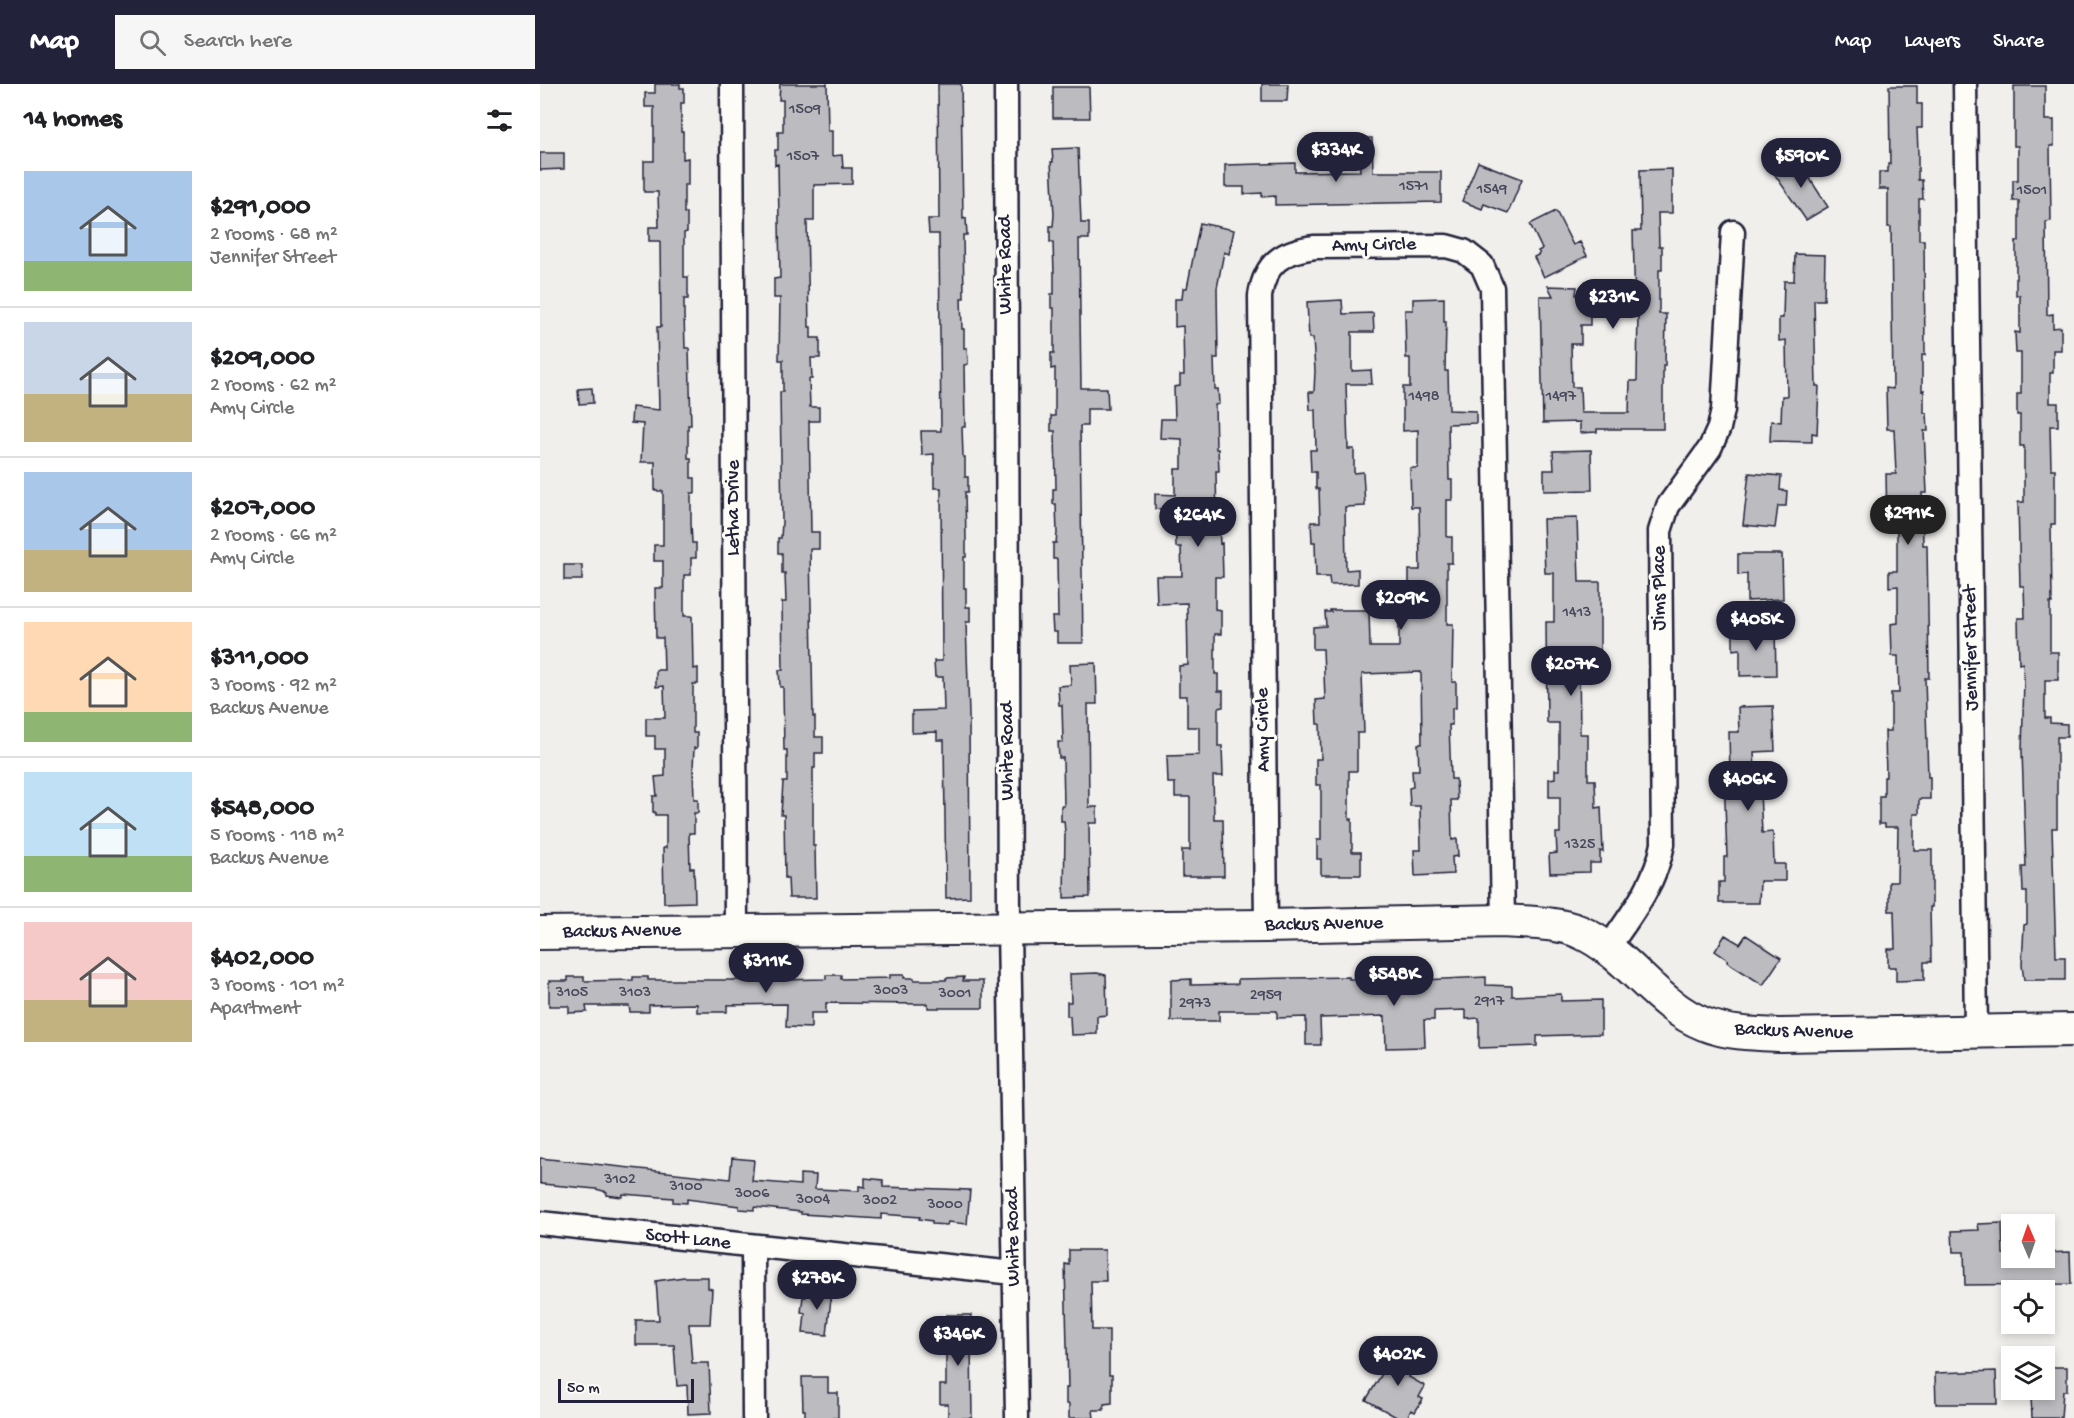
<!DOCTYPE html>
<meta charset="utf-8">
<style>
body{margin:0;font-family:"Gochi Hand",sans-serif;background:#f6f6f6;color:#202124;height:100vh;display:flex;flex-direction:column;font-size:22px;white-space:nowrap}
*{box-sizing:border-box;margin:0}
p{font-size:20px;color:#757577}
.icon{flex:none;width:33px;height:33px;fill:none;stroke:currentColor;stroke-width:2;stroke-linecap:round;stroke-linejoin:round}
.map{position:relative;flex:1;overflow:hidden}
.drawer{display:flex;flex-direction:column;background:#fff;width:540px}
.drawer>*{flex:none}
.needle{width:39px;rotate:358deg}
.controls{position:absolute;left:1461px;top:1130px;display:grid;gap:12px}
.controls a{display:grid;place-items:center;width:54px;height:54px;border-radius:0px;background:#fff;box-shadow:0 3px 9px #0003;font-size:30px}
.scale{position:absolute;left:18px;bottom:15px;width:136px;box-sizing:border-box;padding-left:6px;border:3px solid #22223b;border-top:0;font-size:16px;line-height:21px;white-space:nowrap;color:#22223b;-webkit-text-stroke:4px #fdfcf7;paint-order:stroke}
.price{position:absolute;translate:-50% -51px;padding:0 14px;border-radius:21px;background:#22223b;color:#fff;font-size:20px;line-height:39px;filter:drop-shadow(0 2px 3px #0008)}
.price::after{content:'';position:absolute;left:50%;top:36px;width:18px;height:14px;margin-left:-9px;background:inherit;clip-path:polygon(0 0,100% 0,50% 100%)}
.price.active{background:#222;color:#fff}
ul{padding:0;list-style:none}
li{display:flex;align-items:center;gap:18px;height:150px;padding:0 24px}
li+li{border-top:2px solid #e0e0e0}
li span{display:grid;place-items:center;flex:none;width:168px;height:120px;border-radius:0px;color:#555}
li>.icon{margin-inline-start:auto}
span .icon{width:72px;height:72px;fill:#fffc;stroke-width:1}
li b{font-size:26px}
h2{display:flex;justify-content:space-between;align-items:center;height:72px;padding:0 24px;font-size:26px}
header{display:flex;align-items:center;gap:36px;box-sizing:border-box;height:84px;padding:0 30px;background:#22223b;color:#fff}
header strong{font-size:28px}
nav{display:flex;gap:33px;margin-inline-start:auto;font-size:21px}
.search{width:420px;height:54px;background:#f6f6f6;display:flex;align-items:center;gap:15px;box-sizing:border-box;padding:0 21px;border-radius:0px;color:#757577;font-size:22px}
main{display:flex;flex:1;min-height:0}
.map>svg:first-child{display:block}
.building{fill:#bcbcc0;stroke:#22223b;stroke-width:1.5}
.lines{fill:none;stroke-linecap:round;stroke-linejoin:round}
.street-casing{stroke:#22223b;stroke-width:27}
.secondary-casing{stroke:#22223b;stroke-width:36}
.street{stroke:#fdfcf7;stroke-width:22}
.secondary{stroke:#fdfcf7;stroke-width:32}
.labels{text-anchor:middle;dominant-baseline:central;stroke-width:6;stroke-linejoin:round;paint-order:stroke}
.number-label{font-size:16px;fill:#48485c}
.street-label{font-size:20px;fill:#22223b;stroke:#fdfcf7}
</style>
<header>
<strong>Map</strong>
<div class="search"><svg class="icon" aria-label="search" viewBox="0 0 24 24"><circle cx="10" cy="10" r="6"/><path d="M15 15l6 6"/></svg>Search here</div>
<nav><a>Map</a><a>Layers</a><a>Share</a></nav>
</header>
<main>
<section class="drawer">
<h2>14 homes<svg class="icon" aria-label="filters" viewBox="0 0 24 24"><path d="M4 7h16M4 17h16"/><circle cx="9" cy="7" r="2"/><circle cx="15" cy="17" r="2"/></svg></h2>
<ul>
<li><span style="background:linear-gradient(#a9c7e8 75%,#8fb573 0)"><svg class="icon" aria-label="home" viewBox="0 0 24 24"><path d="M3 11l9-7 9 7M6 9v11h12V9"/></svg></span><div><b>$291,000</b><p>2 rooms · 68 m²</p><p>Jennifer Street</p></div></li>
<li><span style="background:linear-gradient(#c9d6e8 60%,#c2b280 0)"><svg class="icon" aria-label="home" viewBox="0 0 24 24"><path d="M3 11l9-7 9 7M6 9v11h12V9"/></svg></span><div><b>$209,000</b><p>2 rooms · 62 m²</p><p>Amy Circle</p></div></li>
<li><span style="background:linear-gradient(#a9c7e8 65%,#c2b280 0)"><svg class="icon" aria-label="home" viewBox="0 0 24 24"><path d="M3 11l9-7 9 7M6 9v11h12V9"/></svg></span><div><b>$207,000</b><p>2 rooms · 66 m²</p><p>Amy Circle</p></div></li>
<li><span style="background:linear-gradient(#ffd9b3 75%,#8fb573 0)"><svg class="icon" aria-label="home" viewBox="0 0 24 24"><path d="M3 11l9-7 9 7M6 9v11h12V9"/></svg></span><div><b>$311,000</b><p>3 rooms · 92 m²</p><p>Backus Avenue</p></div></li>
<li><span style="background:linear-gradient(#bfe0f5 70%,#8fb573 0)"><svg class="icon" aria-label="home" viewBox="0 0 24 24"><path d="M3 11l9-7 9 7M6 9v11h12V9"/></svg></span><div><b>$548,000</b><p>5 rooms · 118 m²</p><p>Backus Avenue</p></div></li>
<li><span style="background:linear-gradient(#f6c9c9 65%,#c2b280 0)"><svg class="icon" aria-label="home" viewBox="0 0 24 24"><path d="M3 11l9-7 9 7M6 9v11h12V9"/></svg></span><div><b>$402,000</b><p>3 rooms · 101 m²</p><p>Apartment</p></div></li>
</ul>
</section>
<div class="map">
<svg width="1534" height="1334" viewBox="0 0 1534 1334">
<rect width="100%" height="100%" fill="#f0efec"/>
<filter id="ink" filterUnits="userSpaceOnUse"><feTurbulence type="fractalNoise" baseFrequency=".0167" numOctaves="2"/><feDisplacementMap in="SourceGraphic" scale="12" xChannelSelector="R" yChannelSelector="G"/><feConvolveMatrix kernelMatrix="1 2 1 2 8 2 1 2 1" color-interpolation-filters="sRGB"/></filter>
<g filter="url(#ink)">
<path class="building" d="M115 0H140V4H144V19H141V48H143V75L148 74V101H144V129H147V148L144 149V193H148V215H144V231L145 264H149L151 341H148V374H151V394H155V409H151V439L152 459H156V474H151V491H144V532H152L153 585 158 584V600H153V649H157V664H154L153 684 154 715H158V729H154V749H149L150 784H154L155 818 124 819 123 764H126V731H115V728H113V712H117L115 693 125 692V665H115V652H106V634H125L124 602 116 603V586H124L123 554H116L115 504H123V477H114V461H123V407H115V378H101L103 340 91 339 92 323 119 326 117 243H121L120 157H109V143H119L118 108H104V77H114V23H105V9H115Z
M240 0H287L288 47H292V72L302 71 303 84H312V100L274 101V137H267L269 243H271V254H280V274H271L272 295H269L270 323H279V337H269L271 448H279V465H270L273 633H275V653H283V669H275V684H273V762H275L276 814H249L248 794H245L244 731H241L243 698H247V666H244L243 603H240L239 586H243L242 518H246L245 489H242V469H238V454H241L242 438 240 308H243V276H239L240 214H234V195L240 194 238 80 235 81V66H238V48H243V16H239Z
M398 0H421L423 135 426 134 427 151H423L424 214H421L422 245H424V264H427L428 280 424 281 425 343H422L423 373H425V393H428V408H425L426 457V473H424V504H426V523H430V538H426L429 631 430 813 406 814 404 656H397V648L372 649V627L404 626 403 593H395L394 577H402L401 404H394V370L382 371 381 347H401L399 150H389L388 135H399Z
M722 0H748L747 17H722Z
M1349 2H1377V20H1382V44H1377L1378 69V96H1382L1383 115H1379V156H1384L1385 271H1382V307L1384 306V329H1387L1388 347H1384L1387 409H1382L1383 461H1387L1389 594H1385L1388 693H1390V715H1379V730H1374V766H1392V823H1390L1391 878H1384V896L1356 897V883H1348V865H1355L1354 827H1349V798H1357L1358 743H1345V740H1339V712H1344V693H1346L1345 647H1351V609H1359L1358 572H1352L1351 540 1358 539V502L1349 503V487H1357V439H1347L1346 390H1356L1354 345H1347L1346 304 1353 305 1351 143H1348V105H1339V88H1348V80H1350Z
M1474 2H1505V36H1514V62H1510L1511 137 1506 138 1507 231 1513 230V244L1521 243V266H1513V289H1510V319H1518V342H1510L1511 385H1515V440H1511L1512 519H1510V568H1518V596H1505V634H1510V639L1527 640V653H1517V744H1512L1516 873H1525V896H1484L1482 881 1484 841 1487 840V808H1483L1482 783H1486L1482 667 1484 596 1483 579 1479 580 1478 534H1485L1484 502H1480L1478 418H1484V362H1480V331H1477V310H1481V269H1476L1475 248 1480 249V211H1476V157H1479V117H1473V96H1478V62H1474Z
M513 3H549L550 34H513Z
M818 54H832L833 88H901V118L735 121V112L722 113V109L704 110V103H685V81L755 79V88L820 87Z
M538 64 541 139H549V155H539L541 304H567L568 325H547V342H540L543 559H517V548H513L512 533H518L517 475H513V459H516L517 449 516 420H513V405H516L515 347H511V332H515V284L511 285V269H514V224H511V210H514V190L513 158H510V142H513L514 131 511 78H513L512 65Z
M0 69H24V85L0 86Z
M1256 73 1288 123 1266 136 1233 88Z
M938 78 982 95 968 129 944 120 942 125 922 117Z
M1132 85V129H1118L1119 162H1122V186H1119V230H1126L1125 282H1123V345H1057V348L1040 349V338L1003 339 1000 212H1013L1008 202 1037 203 1036 211H1040L1041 225H1050V241H1041V260H1031L1032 303H1040L1041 329H1089L1090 297H1097L1098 224H1095L1093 147H1101L1100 86Z
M1016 127 1033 161 1040 158 1047 172 1004 193 994 173 1000 170 998 167 1002 165 990 140Z
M660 139 694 146 689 170 684 168 677 204 678 274H674L675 305H678L679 320 675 321 676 365H678L679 387H676L677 441H679L680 460 682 459 683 493H675V525L681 526V550H675V590H678V607H683V623L678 624V662H682L683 692H673L674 735H683L684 792H642V766H650V713H635V699H628L627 672 659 671V643H647V612H639V582L648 581 647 519 617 520 616 492H642L641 463H636L635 426 615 425V410L635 411V385H642V355L620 354 621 335H635L634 303 640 302V291H644L643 242 635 243V215H642L643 204H647Z
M1255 170 1285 171 1284 216H1274L1276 302H1279L1277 350 1272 349V358L1230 357 1231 337 1241 338 1242 312H1247L1246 256 1239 257V234H1243L1244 197H1254Z
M904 214V238H906L905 287H908L909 326 936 327V339L908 340 909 396H912V416H907V453H912V479H907V540H913L912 598H916V624H912V641H909L911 695H916L917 716H911L912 756 917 755 918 772 912 773 913 790 875 792 874 766H881L880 722H870L869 704 873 703 872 686H879L878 660H882L881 588 822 590 824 649H817V687H809V735H812V768H821V791H781V775H777V756H781V701H776V675H781L780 640H777L776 616 785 615 783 565H773V543L786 542 785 528H791L790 526H829L830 563H859V526H869V486H880L879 423H871L870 384H878V346L863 347V303H870V274H866L865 226H873V215Z
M802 216 803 230 833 229 834 248H812V287L831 286 832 300H806L808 365H814V389L823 388 825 422 805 423 806 486 818 485V500L790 501 789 493H776L775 458H772L771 438H780L779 405H776V388H771L770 366H776L775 326H770L769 308H774L775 287 773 254H769L767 218Z
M52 304 53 319 39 320 38 305Z
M1051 366 1052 406 1004 407V386H1014L1013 367Z
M1209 389 1241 392 1240 406 1247 407 1246 422H1238L1235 444 1203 441Z
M1037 434 1039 498H1060V580L1039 581 1040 650H1048V696H1055L1056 724 1061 723 1063 768 1060 767V779H1050V788L1010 789 1009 770 1017 769 1016 749H1020V713H1009V695L1015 694V686H1019V639H1007L1006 538H1014V489H1005L1003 435Z
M1198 470H1242L1243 515 1207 517V490L1198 491Z
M24 481H42V496H24Z
M1235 545 1236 591 1200 592V565L1193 566V546Z
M556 579 557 620H548L549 723H557V739H549L550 813 524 814 525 748 524 737H521V722H524L523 674H519L518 658H523L522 621H519L518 602 531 601 530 580Z
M1233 622 1235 667 1214 668 1216 708H1220L1222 749 1233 748 1234 780H1245V797H1220L1219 819H1179V798H1184V773H1187L1184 692H1190L1189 648H1199L1198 623Z
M1185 851 1200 860 1206 851 1241 874 1223 901 1187 878 1188 876 1175 867Z
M557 889 566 891 567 931 557 932V950L531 951 530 932H527V918H531L530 890Z
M236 891V896L286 895V891H301V895L350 894V891H364V894H374V896H406V894L424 893 423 897H443V924H388V920L286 919V929H271V944L246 943 247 920 187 921V928H157V920L109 921V928H90L89 922H46L47 928 29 929V922H9V897H28V893H44V897L93 896V893H108V896H220V892Z
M809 893V895H825V897L864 896V893H883V896L946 893V901L972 902V912L1021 910V917L1061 916V950L997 952V962L939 964V934L926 935V926L894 927V936H884L885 963 846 964 845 932 780 934 781 961H766V933L737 934V927H679V937H631V896L651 895V901L698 900V895Z
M0 1074 190 1095 192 1074 214 1076 212 1097 260 1101V1090L276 1091 275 1105 319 1107V1102L325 1103V1094L343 1096V1103L430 1106 427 1140 408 1138 407 1141 392 1140V1137L379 1135 380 1133 341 1130V1135L261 1130V1128L214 1123V1126L199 1125V1122L147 1115V1119L133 1118V1114L83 1110 82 1113 66 1111 67 1108 56 1105 2 1100 0 1099Z
M1462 1139 1463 1170H1472V1173H1504V1169L1530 1168 1531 1200 1425 1201 1424 1168H1413L1412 1147 1439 1146 1438 1140Z
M529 1166H565L566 1197H551L552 1246H569V1291H572V1319L564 1320V1326H553L554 1334H529V1320H526V1304H528L525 1180 529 1181Z
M144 1193H168V1204L172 1205 170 1240H149L152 1279H169L171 1329 148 1330 147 1301 137 1302 134 1261H96V1236H119L116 1197Z
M267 1203 292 1205 287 1251 263 1249 265 1229 261 1228 263 1213H266Z
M406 1231H431V1243H434V1260H431L432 1334H408V1320H400V1301H406Z
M857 1265 878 1276 869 1293 885 1302 879 1313 883 1315 875 1328 871 1326 867 1334H858L826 1316Z
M1505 1283H1527V1307H1523L1521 1334H1492L1491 1313H1501V1305H1504Z
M1456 1287 1457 1320H1396L1395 1289Z
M262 1293H288V1309H298V1334H265V1326H263Z"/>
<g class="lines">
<g class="street-casing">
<path id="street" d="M192 0 196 847
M466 0 469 844 477 1334
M1425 0 1436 947
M726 842 720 212C725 179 742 167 775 163L906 162 924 167 942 181 952 204 963 837
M1068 864C1091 831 1116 799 1123 760L1120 447 1128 422 1170 364 1179 344 1183 326 1193 148
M0 1139 474 1189
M213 1163 214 1334"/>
</g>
<g class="secondary-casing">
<path id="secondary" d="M0 849 726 842 963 837C987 839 1017 838 1040 848 1088 869 1115 921 1164 940 1189 950 1215 950 1241 951L1534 946"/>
</g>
<use href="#street" class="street"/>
<use href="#secondary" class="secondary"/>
</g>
</g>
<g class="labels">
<g class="number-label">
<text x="265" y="26">1509</text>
<text x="263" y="73">1507</text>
<text x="874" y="103">1571</text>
<text x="952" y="106">1549</text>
<text x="1492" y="107">1501</text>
<text x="884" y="313">1498</text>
<text x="1021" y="313">1497</text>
<text x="1037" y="529">1413</text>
<text x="1040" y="761">1325</text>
<text x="351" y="907">3003</text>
<text x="32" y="909">3105</text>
<text x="95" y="909">3103</text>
<text x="415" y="910">3001</text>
<text x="726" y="912">2959</text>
<text x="949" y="918">2917</text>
<text x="655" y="920">2973</text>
<text x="80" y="1096">3102</text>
<text x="146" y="1103">3100</text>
<text x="212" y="1110">3006</text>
<text x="273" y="1116">3004</text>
<text x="340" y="1117">3002</text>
<text x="405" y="1121">3000</text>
</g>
<g class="street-label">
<text transform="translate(834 162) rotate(-1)">Amy Circle</text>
<text transform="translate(466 181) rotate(-90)">White Road</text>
<text transform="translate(194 424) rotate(-90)">Letha Drive</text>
<text transform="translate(1120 504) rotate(-90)">Jims Place</text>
<text transform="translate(1432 564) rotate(-91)">Jennifer Street</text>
<text transform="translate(724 646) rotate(-91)">Amy Circle</text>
<text transform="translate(468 667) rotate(-90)">White Road</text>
<text transform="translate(784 841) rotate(-1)">Backus Avenue</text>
<text transform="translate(82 848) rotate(-1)">Backus Avenue</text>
<text transform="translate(1254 948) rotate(2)">Backus Avenue</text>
<text transform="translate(474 1153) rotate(-91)">White Road</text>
<text transform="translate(148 1156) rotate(6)">Scott Lane</text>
</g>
</g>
</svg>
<div class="controls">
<a><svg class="needle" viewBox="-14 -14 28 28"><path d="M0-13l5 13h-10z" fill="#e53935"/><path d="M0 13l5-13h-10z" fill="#757577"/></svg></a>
<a><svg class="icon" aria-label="locate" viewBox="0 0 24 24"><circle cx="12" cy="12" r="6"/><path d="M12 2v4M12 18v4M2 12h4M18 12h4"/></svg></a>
<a><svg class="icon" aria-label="layers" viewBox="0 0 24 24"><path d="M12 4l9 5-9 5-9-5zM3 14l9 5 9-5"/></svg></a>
</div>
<div class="scale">50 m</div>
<b class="price" style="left:796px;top:99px">$334K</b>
<b class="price" style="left:1261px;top:105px">$590K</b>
<b class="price" style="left:1073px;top:246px">$231K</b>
<b class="price active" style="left:1368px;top:462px">$291K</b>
<b class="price" style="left:658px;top:464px">$264K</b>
<b class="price" style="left:861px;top:547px">$209K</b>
<b class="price" style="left:1216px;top:568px">$405K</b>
<b class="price" style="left:1031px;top:613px">$207K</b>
<b class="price" style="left:1208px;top:728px">$406K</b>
<b class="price" style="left:226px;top:910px">$311K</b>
<b class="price" style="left:854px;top:923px">$548K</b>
<b class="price" style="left:277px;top:1227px">$278K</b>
<b class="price" style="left:418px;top:1283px">$346K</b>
<b class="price" style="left:858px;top:1303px">$402K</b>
</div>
</main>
